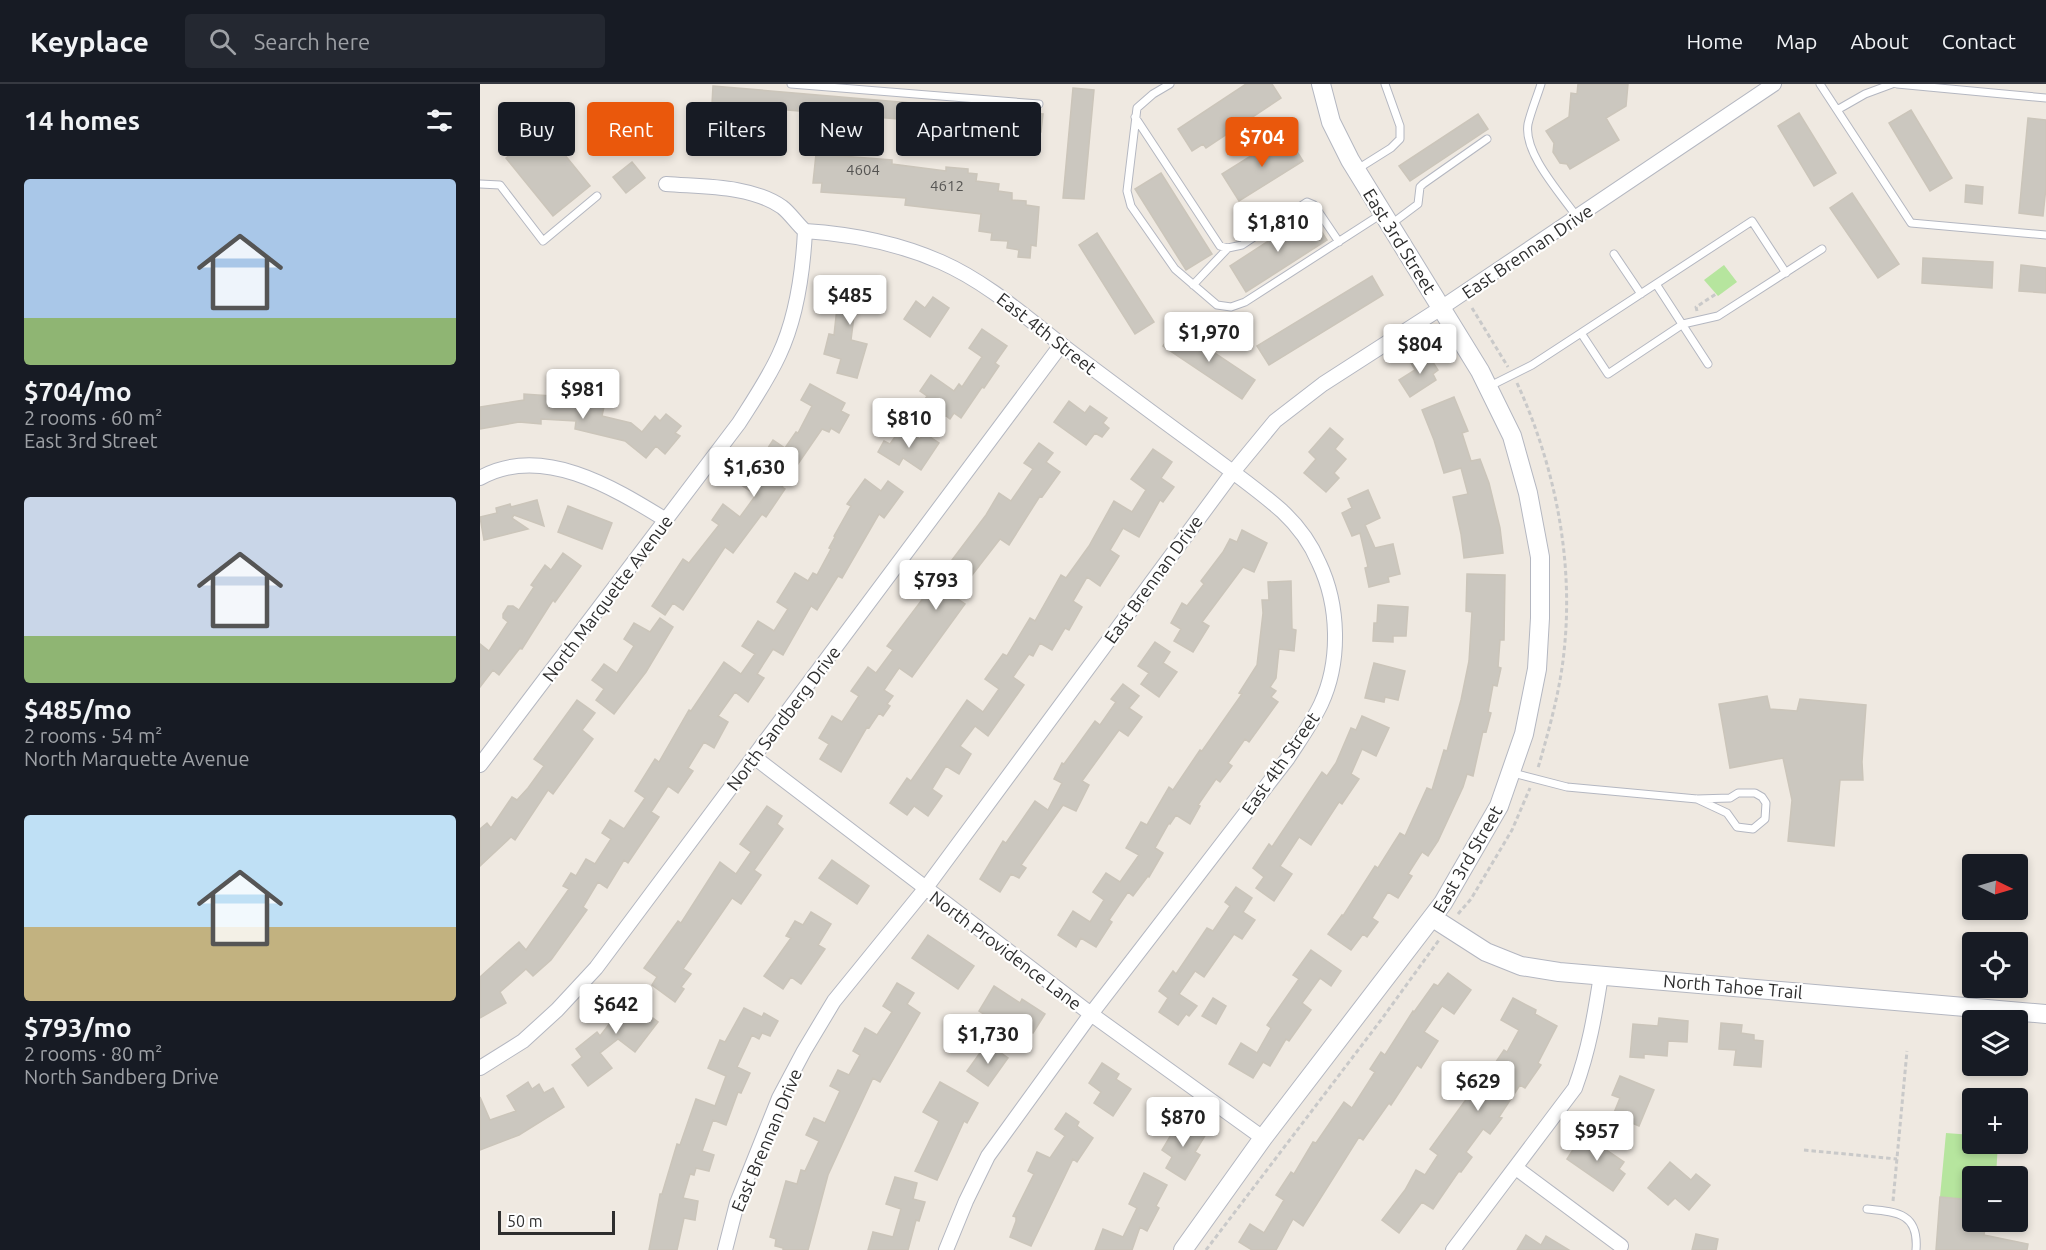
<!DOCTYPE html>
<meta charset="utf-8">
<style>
body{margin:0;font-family:Ubuntu,sans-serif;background:#242831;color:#f1f3f6;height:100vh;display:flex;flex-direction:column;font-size:22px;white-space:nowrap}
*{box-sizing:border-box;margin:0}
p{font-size:20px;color:#9ea1a6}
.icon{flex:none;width:33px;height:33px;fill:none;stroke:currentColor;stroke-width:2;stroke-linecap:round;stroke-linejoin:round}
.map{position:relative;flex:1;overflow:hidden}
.sheet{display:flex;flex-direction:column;background:#171b24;width:480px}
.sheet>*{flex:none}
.hud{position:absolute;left:18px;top:18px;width:570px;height:54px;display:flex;gap:12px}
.needle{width:39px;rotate:95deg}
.controls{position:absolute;left:1482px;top:770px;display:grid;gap:12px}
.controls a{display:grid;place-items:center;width:66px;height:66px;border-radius:6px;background:#171b24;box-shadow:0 3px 9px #0003;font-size:30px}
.scale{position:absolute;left:18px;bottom:15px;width:117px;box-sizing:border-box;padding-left:6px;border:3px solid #2e2e2e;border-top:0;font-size:16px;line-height:21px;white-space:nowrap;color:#2e2e2e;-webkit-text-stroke:4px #fff;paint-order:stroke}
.price{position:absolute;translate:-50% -51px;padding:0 14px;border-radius:6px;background:#fff;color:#222;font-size:20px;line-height:39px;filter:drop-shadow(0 2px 3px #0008)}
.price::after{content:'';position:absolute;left:50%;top:36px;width:18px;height:14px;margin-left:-9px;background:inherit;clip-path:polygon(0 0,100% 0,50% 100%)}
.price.on{background:#ea580c;color:#fff}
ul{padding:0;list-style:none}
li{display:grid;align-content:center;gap:12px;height:318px;padding:0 24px}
li span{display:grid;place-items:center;height:186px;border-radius:6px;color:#555}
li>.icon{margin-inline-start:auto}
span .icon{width:108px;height:108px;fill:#fffc;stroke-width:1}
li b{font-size:26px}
h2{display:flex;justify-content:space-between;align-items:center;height:72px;padding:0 24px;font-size:26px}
.tag{padding:0 21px;border-radius:6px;background:#171b24;box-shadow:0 3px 9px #0003;font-size:21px;line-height:54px}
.tag.on{background:#ea580c;color:#fff}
header{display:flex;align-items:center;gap:36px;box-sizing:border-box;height:84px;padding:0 30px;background:#171b24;border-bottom:2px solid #363941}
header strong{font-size:28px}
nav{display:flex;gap:33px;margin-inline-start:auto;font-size:21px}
.search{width:420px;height:54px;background:#242831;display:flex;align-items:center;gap:15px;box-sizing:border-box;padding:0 21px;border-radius:6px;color:#9ea1a6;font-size:22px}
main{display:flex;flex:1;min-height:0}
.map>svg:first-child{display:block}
.green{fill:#b6e59e}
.building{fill:#cbc7bf;stroke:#cbc5ba;stroke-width:1.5}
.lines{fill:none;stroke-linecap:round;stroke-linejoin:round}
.service-casing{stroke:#b4b7c1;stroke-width:9}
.minor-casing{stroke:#b4b7c1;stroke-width:16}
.tertiary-casing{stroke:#b4b7c1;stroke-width:20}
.path{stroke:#c9c9c9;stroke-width:3;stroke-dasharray:4.5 3;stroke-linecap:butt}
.service{stroke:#fff;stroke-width:7}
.minor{stroke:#fff;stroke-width:14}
.tertiary{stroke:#fff;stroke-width:18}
.labels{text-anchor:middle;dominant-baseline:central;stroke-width:4.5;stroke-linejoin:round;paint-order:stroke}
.number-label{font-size:15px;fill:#555452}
.street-label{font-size:18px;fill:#2e2e2e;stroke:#fff}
</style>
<header>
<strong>Keyplace</strong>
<div class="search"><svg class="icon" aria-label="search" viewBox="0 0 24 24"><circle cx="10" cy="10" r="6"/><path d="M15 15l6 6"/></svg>Search here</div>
<nav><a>Home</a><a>Map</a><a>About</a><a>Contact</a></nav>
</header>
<main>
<section class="sheet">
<h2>14 homes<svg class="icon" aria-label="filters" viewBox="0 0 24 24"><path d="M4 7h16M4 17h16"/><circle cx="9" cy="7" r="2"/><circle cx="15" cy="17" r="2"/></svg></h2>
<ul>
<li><span style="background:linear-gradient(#a9c7e8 75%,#8fb573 0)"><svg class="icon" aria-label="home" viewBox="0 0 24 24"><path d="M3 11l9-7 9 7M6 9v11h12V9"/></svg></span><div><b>$704/mo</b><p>2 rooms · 60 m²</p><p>East 3rd Street</p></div></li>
<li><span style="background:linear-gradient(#c9d6e8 75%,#8fb573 0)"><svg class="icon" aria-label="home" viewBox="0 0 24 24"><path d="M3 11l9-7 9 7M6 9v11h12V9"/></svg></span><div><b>$485/mo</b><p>2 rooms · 54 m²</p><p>North Marquette Avenue</p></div></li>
<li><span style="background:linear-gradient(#bfe0f5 60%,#c2b280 0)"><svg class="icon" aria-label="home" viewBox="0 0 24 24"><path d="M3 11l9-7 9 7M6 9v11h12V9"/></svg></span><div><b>$793/mo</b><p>2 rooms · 80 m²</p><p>North Sandberg Drive</p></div></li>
</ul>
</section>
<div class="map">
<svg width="1566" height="1166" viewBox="0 0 1566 1166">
<rect width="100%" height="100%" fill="#efe9e1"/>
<path class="green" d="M1244 181 1257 198 1238 212 1224 196Z
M1466 1049 1492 1051V1059H1518L1516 1092H1492V1116L1460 1113Z"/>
<path class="building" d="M766 0H792L801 14 726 64 723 60 712 67 698 45Z
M1098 0H1148L1146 22 1126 34 1139 56 1090 85 1087 80 1080 79 1073 68 1074 59 1066 47 1089 33 1091 9 1097 10Z
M233 2 563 30 561 48 456 38 232 20Z
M593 4 614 6 604 115 583 114Z
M1431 26 1472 94 1450 107 1409 39Z
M1319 29 1356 89 1334 102 1298 42Z
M998 30 1008 45 930 97 919 82Z
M1548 34 1566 36V103L1563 132 1539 129Z
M63 44 110 102 73 132 26 74Z
M806 50 823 77 759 117 742 90Z
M336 70 412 76V80L466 87V83L488 85V89L497 90 496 97 519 100 518 107 532 109V116L546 117V121L559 123 556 162 551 161 550 174 538 173 539 166 527 164 528 157 511 156 512 149 499 147 501 130 425 121 426 114 341 108 342 99H333Z
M152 78 165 94 146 109 133 93Z
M681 89 732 170 706 186 655 105Z
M1486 101 1503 103 1502 120 1485 118Z
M1372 109 1419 180 1398 194 1350 124Z
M830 130 847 156 766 208 750 182Z
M617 149 674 238 655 250 599 161Z
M1443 174 1513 178 1512 204 1442 199Z
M1541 181 1566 184V209L1539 207Z
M892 192 903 211 789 281 777 262Z
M376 193 396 196 392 226 375 224 371 256 387 260 377 294 357 289 361 275 344 270 349 250 354 251 359 205 367 206 368 201 375 202Z
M453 213 469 224 450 253 424 235 436 217 445 224Z
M696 243 775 296 762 315 683 262Z
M502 245 527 262 515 279 519 282 504 304 502 303 481 334 474 329 470 335 465 331 459 339 439 325 447 312 440 307 451 291 474 307 479 300 482 303 502 273 489 264Z
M947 269 958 286 953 290 956 296 930 313 919 296 935 286 931 279Z
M330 300 365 319 361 327 369 331 359 349 351 344 349 348 342 345 302 403 305 405 286 433 282 430 253 469 245 463 203 526 193 519 185 531 172 522 203 475 209 479 239 441 232 436 243 420 260 433 276 411 260 400 273 383 275 384 293 356 305 364 316 348 318 349 332 322 321 316Z
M103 308 126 313 122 332 151 339 162 348 175 332 180 337 186 330 201 342 195 349 200 352 185 370 176 362 166 374 145 357 95 345 96 337 61 335V340L39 338 0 345V323L44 316V310L102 314Z
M974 313 988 347 982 349 991 377 1000 375 1009 399 1020 444 1023 469 984 474 981 450 973 413 988 410 981 384 964 389 954 356 942 326Z
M589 317 605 329 610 322 627 334 623 339 629 344 622 353 615 349 606 361 574 338Z
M422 343 440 355 444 349 459 359 441 386 423 374 419 381 398 368 404 357 410 360Z
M850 344 863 355 855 365 866 375 854 389 859 394 846 408 824 389 836 375 829 368Z
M559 359 573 369 566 378 580 388 562 413 560 412 529 461 520 455 475 513 485 520 432 593 419 584 404 606 413 612 407 620 410 622 403 632 399 629 389 644 387 643 361 688 340 675 349 660 339 654 352 632 362 638 379 612 371 607 388 583 396 589 413 566 407 562 506 431 519 409 531 417 553 385 544 379Z
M673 365 692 378 681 394 694 403 683 418 680 416 659 453 643 444 630 466 639 472 620 502 607 493 593 517 602 523 589 546 585 544 572 566 560 559 553 572 549 570 533 593 544 601 508 652 495 642 480 662 491 670 479 690 466 682 452 705 462 712 448 732 434 722 427 731 410 719 427 694 431 697 487 616 503 628 519 605 505 595 523 570 527 572 550 534 555 537 581 491 586 494 609 462 634 417 652 428 666 406 651 395Z
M385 395 401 407 408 397 423 408 404 434 399 430 362 494 358 492 337 526 331 522 303 571 293 565 277 590 284 594 268 618 255 608 238 632 248 638 234 664 224 658 208 684 213 687 198 709 188 702 171 728 179 733 148 779 144 776 127 804 118 798 103 823 107 826 71 876 53 892 46 885 20 908 26 919 0 934V893L39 858 46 866 89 805 83 802 91 789 96 792 106 775 115 780 131 755 122 749 130 736 144 745 165 714 155 707 175 675 179 678 209 626 211 627 244 578 261 590 275 570 262 562 278 537 294 547 308 525 297 518 315 489 328 497 333 489 337 491 351 465 349 464 355 453 354 452 371 422 367 420Z
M888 406 900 434 885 441 895 464 913 460 920 490 908 493 909 498 889 503 885 484 888 483 880 449 872 452 862 429 872 424 868 415Z
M57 416 64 442 34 431 32 434 48 445 4 456 0 433 17 429 16 424 30 420 31 423Z
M88 422 132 439 122 465 78 448Z
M762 446 787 459 774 488 763 483 722 538 729 542 713 568 694 557 701 545 691 539 702 519 707 522 724 500 721 497 743 468 750 455 757 458Z
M83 469 101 482 75 518 73 516 42 565 40 564 19 591 13 586 0 603V560L9 567 28 538 23 534V530L28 522H33L39 526 54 503 51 501 65 481 71 486Z
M987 490 1025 491 1024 556H1020L1018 583 1021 584 1017 602 1013 601 1008 628 1011 629 1006 648 1003 647 993 692 987 690 983 703 958 757 948 772 942 768 928 790 932 792 918 814 908 808 892 834 898 838 887 853 883 850 871 866 848 850 862 831 863 832 895 782 898 784 920 749 925 752 947 704 952 706 964 666 967 667 981 616 989 577 992 528 986 527Z
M811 497 812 545 816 546 814 567 799 565 796 594 790 603 796 607 791 613 798 618 769 658 765 655 748 679 752 682 740 698 736 695 718 721 720 722 710 740 696 731 690 740 689 739 675 764 683 769 669 793 668 792 653 812 648 808 629 836 632 838 616 863 601 854 596 863 578 851 593 827 610 838 624 816 613 808 626 789 640 798 659 771 646 764 661 738 667 741 689 703 693 706 720 666 722 667 762 610 759 609 777 581 783 529 782 516H789L788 498Z
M898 521 928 523 926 552H913V558L893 557 894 539H897Z
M180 534 193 543 166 588 134 630 116 616 124 605 112 596 124 580 137 589 154 562 144 555 154 539 170 548Z
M675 558 690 568 683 579 697 588 679 613 661 600 669 589 658 582Z
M894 579 925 587 918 616 905 613 904 618 885 614Z
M643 600 659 612 649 624 662 633 648 652 639 646 602 697 609 701 596 727 583 721 541 781 546 784 539 794 531 790 520 808 500 795 523 757 526 759 555 717 568 726 582 699 574 695 582 679 584 680 615 637 620 641 636 618 631 615Z
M1287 612 1290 625 1317 627 1320 615 1386 621 1382 678 1383 696H1360L1354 762 1308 757 1312 716 1303 674 1250 684 1239 620Z
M97 616 115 629 102 646 113 655 73 710 68 706 35 756 31 753 0 782V745L7 739 11 744 32 713 37 716 48 704 64 682 54 675Z
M882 632 909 644 896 672 882 665 871 690 879 695 862 720 859 718 831 761 819 753 800 782 812 790 794 817 776 804 784 793 773 784 789 760 792 763 842 688 847 692 856 679 871 644 876 646Z
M287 722 302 732 297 740 303 745 274 786 281 791 261 820 252 814 203 885 211 890 201 903 204 905 195 918 172 901 177 893 164 884 198 837 201 839 240 778 256 790 271 768 260 760Z
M352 776 389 802 377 820 339 794Z
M756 803 772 814 763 828 775 836 762 855 754 850 724 893 715 887 699 910 717 922 709 932 706 930 698 941 679 928 688 914 679 907 693 887 696 890 727 844 733 847 750 822 745 818Z
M331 828 351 840 338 861 345 865 321 900 311 893 303 905 284 892 311 854 306 852 315 837 323 841Z
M448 851 494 882 478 905 432 874Z
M831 866 861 887 851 902 840 894 822 919 831 926 809 957 806 955 790 982 783 978 773 994 749 980 761 959 777 969 791 944 787 941 819 895 813 891Z
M968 889 991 906 974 930 962 922 944 948 958 957 941 984 937 981 911 1021 909 1019 883 1056 879 1053 823 1142 813 1135 796 1166H772L759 1158 770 1140 784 1149 804 1116 796 1111 811 1088 814 1090 833 1058 836 1059 864 1018 872 1024 895 988 890 985 901 968 905 971 933 927 934 928 954 900 958 902Z
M417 899 434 909 427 920 440 929 400 998 393 994 369 1045 348 1091 328 1166H303V1164L295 1162 296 1155 290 1153 306 1097 317 1100 321 1086 325 1087 339 1057 326 1051 334 1034 345 1039 360 1007 350 1002 358 986 369 991 380 971 373 967 385 944 397 951 412 928 403 922Z
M148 901 171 919 165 928 178 938 155 968 138 955 120 969 132 984 108 1002 92 981 102 973 96 965 117 948 120 952 137 930 131 925Z
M514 902 540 919 542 915 565 930 553 949 544 944 539 953 499 927Z
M733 914 746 922 736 940 722 932Z
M1033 914 1056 926 1055 930 1077 942 1058 979 1061 981 1045 1004 1040 1001 1019 1033 1022 1034 1010 1050 1003 1045 986 1068 992 1073 981 1088 979 1087 953 1125 942 1118 919 1149 902 1136 925 1106 936 1086 945 1091 958 1071 950 1065 1001 995 1003 997 1024 966 1027 968 1039 946 1021 936Z
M264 924 282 933 284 929 298 937 290 952 282 949 279 955 272 951 257 983 270 989 261 1009 258 1008 246 1041 233 1036 222 1067 234 1071 229 1087 216 1084 214 1091 210 1090 203 1114 218 1117 215 1136 204 1134 197 1166H169L180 1110H182L197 1060 200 1061 216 1015 235 1022 246 992 228 984 240 956 245 958Z
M1179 934 1208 937 1207 958 1188 957 1187 972 1164 970V974L1150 973 1153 940 1178 942Z
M1241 939 1262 941 1261 949 1274 951V956L1283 957 1281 983 1254 981 1256 966 1239 965Z
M507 959 528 974 508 1002 487 987Z
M622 979 639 990 636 995 651 1005 633 1032 614 1019 621 1008 609 999Z
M1140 992 1174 1006 1159 1042 1133 1031 1140 1014 1132 1011Z
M48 998 52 1005 59 1000 64 1009 73 1004 84 1023 39 1051 0 1066V1013L10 1036 36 1027 27 1012Z
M460 998 498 1019 487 1039 484 1037 457 1096 435 1087 459 1037 443 1028Z
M586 1029 599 1038 597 1042 613 1054 597 1078 593 1075 551 1162 530 1153 536 1137V1133L533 1132 554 1090 548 1087 557 1068 570 1074 585 1052 575 1045Z
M701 1034 726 1050 715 1068 720 1071 705 1096 686 1084 692 1073 682 1066Z
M1103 1050 1144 1078 1139 1085 1145 1090 1133 1107 1087 1075Z
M1190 1078 1211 1096 1216 1090 1230 1101 1209 1126 1195 1114 1188 1121 1168 1104Z
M664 1089 687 1101 676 1122 679 1124 667 1147 660 1143 652 1166H615L623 1145 643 1153 657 1124 649 1120Z
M415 1093 437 1099 433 1115 445 1118 439 1137 436 1136 428 1166H388L393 1148 413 1153 421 1125 406 1120Z
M1460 1113 1492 1116V1137H1506L1504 1151 1548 1160 1547 1166H1456Z
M1216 1150 1238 1155 1236 1166H1212Z
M1046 1151 1061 1161 1066 1152 1089 1166H1037Z"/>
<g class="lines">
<g class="service-casing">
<path id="service" d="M311 0 559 20
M690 0 673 10 657 24 647 107 651 122 695 185 737 221 751 223 765 218 903 129
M1061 0C1057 13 1051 27 1048 40 1043 69 1081 110 1097 133
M1340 0 1431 139 1566 151
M1417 0 1566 14
M1357 26 1385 10 1412 0
M655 33 740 162 748 164 762 161 827 118 834 121 859 158
M876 86 911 64 920 55V42L905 0
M0 100 20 101 63 157 117 112
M910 141 938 120 940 103 943 100 1007 55
M1134 170 1161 210
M1176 200 1228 280
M713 201 748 164
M1101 249 1272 137 1306 189
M1008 303 1052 281 1101 249 1128 290 1203 240 1238 232 1342 165
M1033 689 1087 703 1217 715 1250 714 1258 709H1275L1282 713 1286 719 1285 735 1273 745 1257 743 1247 729 1217 715
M1387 1125C1417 1128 1439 1129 1436 1166"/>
</g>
<g class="minor-casing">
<path id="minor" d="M186 100C223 103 270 101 302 123 310 129 317 140 325 147
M325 147C372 150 418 159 461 178 513 201 554 241 599 274 639 304 679 334 719 363 747 384 776 404 802 427 817 441 831 460 839 479 859 521 861 577 841 620 832 639 819 657 808 674L611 930 508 1072 486 1117 466 1166
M0 394C62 359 134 404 186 436
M274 673 611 930 783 1054
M0 681 259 339C273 317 288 295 299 271 316 235 323 186 325 147
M0 984 43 957 77 926 116 884 581 261
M1036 1084 1141 1162
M245 1166 257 1119 299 1014 324 967 354 917 445 805 753 388 795 337 843 300 961 224 1294 0
M973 1166 1095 1004C1109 966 1115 930 1121 891"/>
</g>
<g class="tertiary-casing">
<path id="tertiary" d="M953 834 1006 868 1041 882 1079 888 1566 930
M703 1166 783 1054 963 819 1019 722 1044 650 1057 585 1060 534V473L1048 409 1032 352 1000 287 870 76 851 38 841 0"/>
</g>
<path class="path" d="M992 224 1028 283
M1217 227 1216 223 1236 210
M1037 299C1075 382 1094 476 1084 568 1080 607 1069 646 1058 684
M978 830 991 815 1032 746 1050 704
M1324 1066 1417 1075
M1413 1117 1427 967
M726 1166 901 936 959 856"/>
<use href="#service" class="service"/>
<use href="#minor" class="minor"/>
<use href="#tertiary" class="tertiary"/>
</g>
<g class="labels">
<g class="number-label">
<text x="383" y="85">4604</text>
<text x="467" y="101">4612</text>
</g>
<g class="street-label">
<text transform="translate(920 157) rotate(58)">East 3rd Street</text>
<text transform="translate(1047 167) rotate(-34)">East Brennan Drive</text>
<text transform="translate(567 249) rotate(38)">East 4th Street</text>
<text transform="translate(673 495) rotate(-54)">East Brennan Drive</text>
<text transform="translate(127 514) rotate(-53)">North Marquette Avenue</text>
<text transform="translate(303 634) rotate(-53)">North Sandberg Drive</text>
<text transform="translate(800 679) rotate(-55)">East 4th Street</text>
<text transform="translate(987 775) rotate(-60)">East 3rd Street</text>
<text transform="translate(526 866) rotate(37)">North Providence Lane</text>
<text transform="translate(1253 902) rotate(5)">North Tahoe Trail</text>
<text transform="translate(286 1056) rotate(-67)">East Brennan Drive</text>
</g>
</g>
</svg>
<div class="controls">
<a><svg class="needle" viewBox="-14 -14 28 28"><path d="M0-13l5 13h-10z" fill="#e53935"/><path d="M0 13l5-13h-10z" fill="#9ea1a6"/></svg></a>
<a><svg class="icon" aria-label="locate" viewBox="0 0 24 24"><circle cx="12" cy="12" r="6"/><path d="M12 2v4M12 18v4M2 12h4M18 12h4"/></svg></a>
<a><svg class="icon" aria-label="layers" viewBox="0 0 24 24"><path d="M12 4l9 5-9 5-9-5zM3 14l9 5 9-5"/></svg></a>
<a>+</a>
<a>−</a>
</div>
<div class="scale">50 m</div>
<b class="price on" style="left:782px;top:84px">$704</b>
<b class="price" style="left:798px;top:169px">$1,810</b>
<b class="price" style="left:370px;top:242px">$485</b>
<b class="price" style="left:729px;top:279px">$1,970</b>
<b class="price" style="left:940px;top:291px">$804</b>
<b class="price" style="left:103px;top:336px">$981</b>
<b class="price" style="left:429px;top:365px">$810</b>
<b class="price" style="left:274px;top:414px">$1,630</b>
<b class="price" style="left:456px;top:527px">$793</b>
<b class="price" style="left:136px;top:951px">$642</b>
<b class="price" style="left:508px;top:981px">$1,730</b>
<b class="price" style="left:998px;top:1028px">$629</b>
<b class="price" style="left:703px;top:1064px">$870</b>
<b class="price" style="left:1117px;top:1078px">$957</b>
<div class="hud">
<a class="tag">Buy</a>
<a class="tag on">Rent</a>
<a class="tag">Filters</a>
<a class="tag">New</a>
<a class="tag">Apartment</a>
</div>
</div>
</main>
